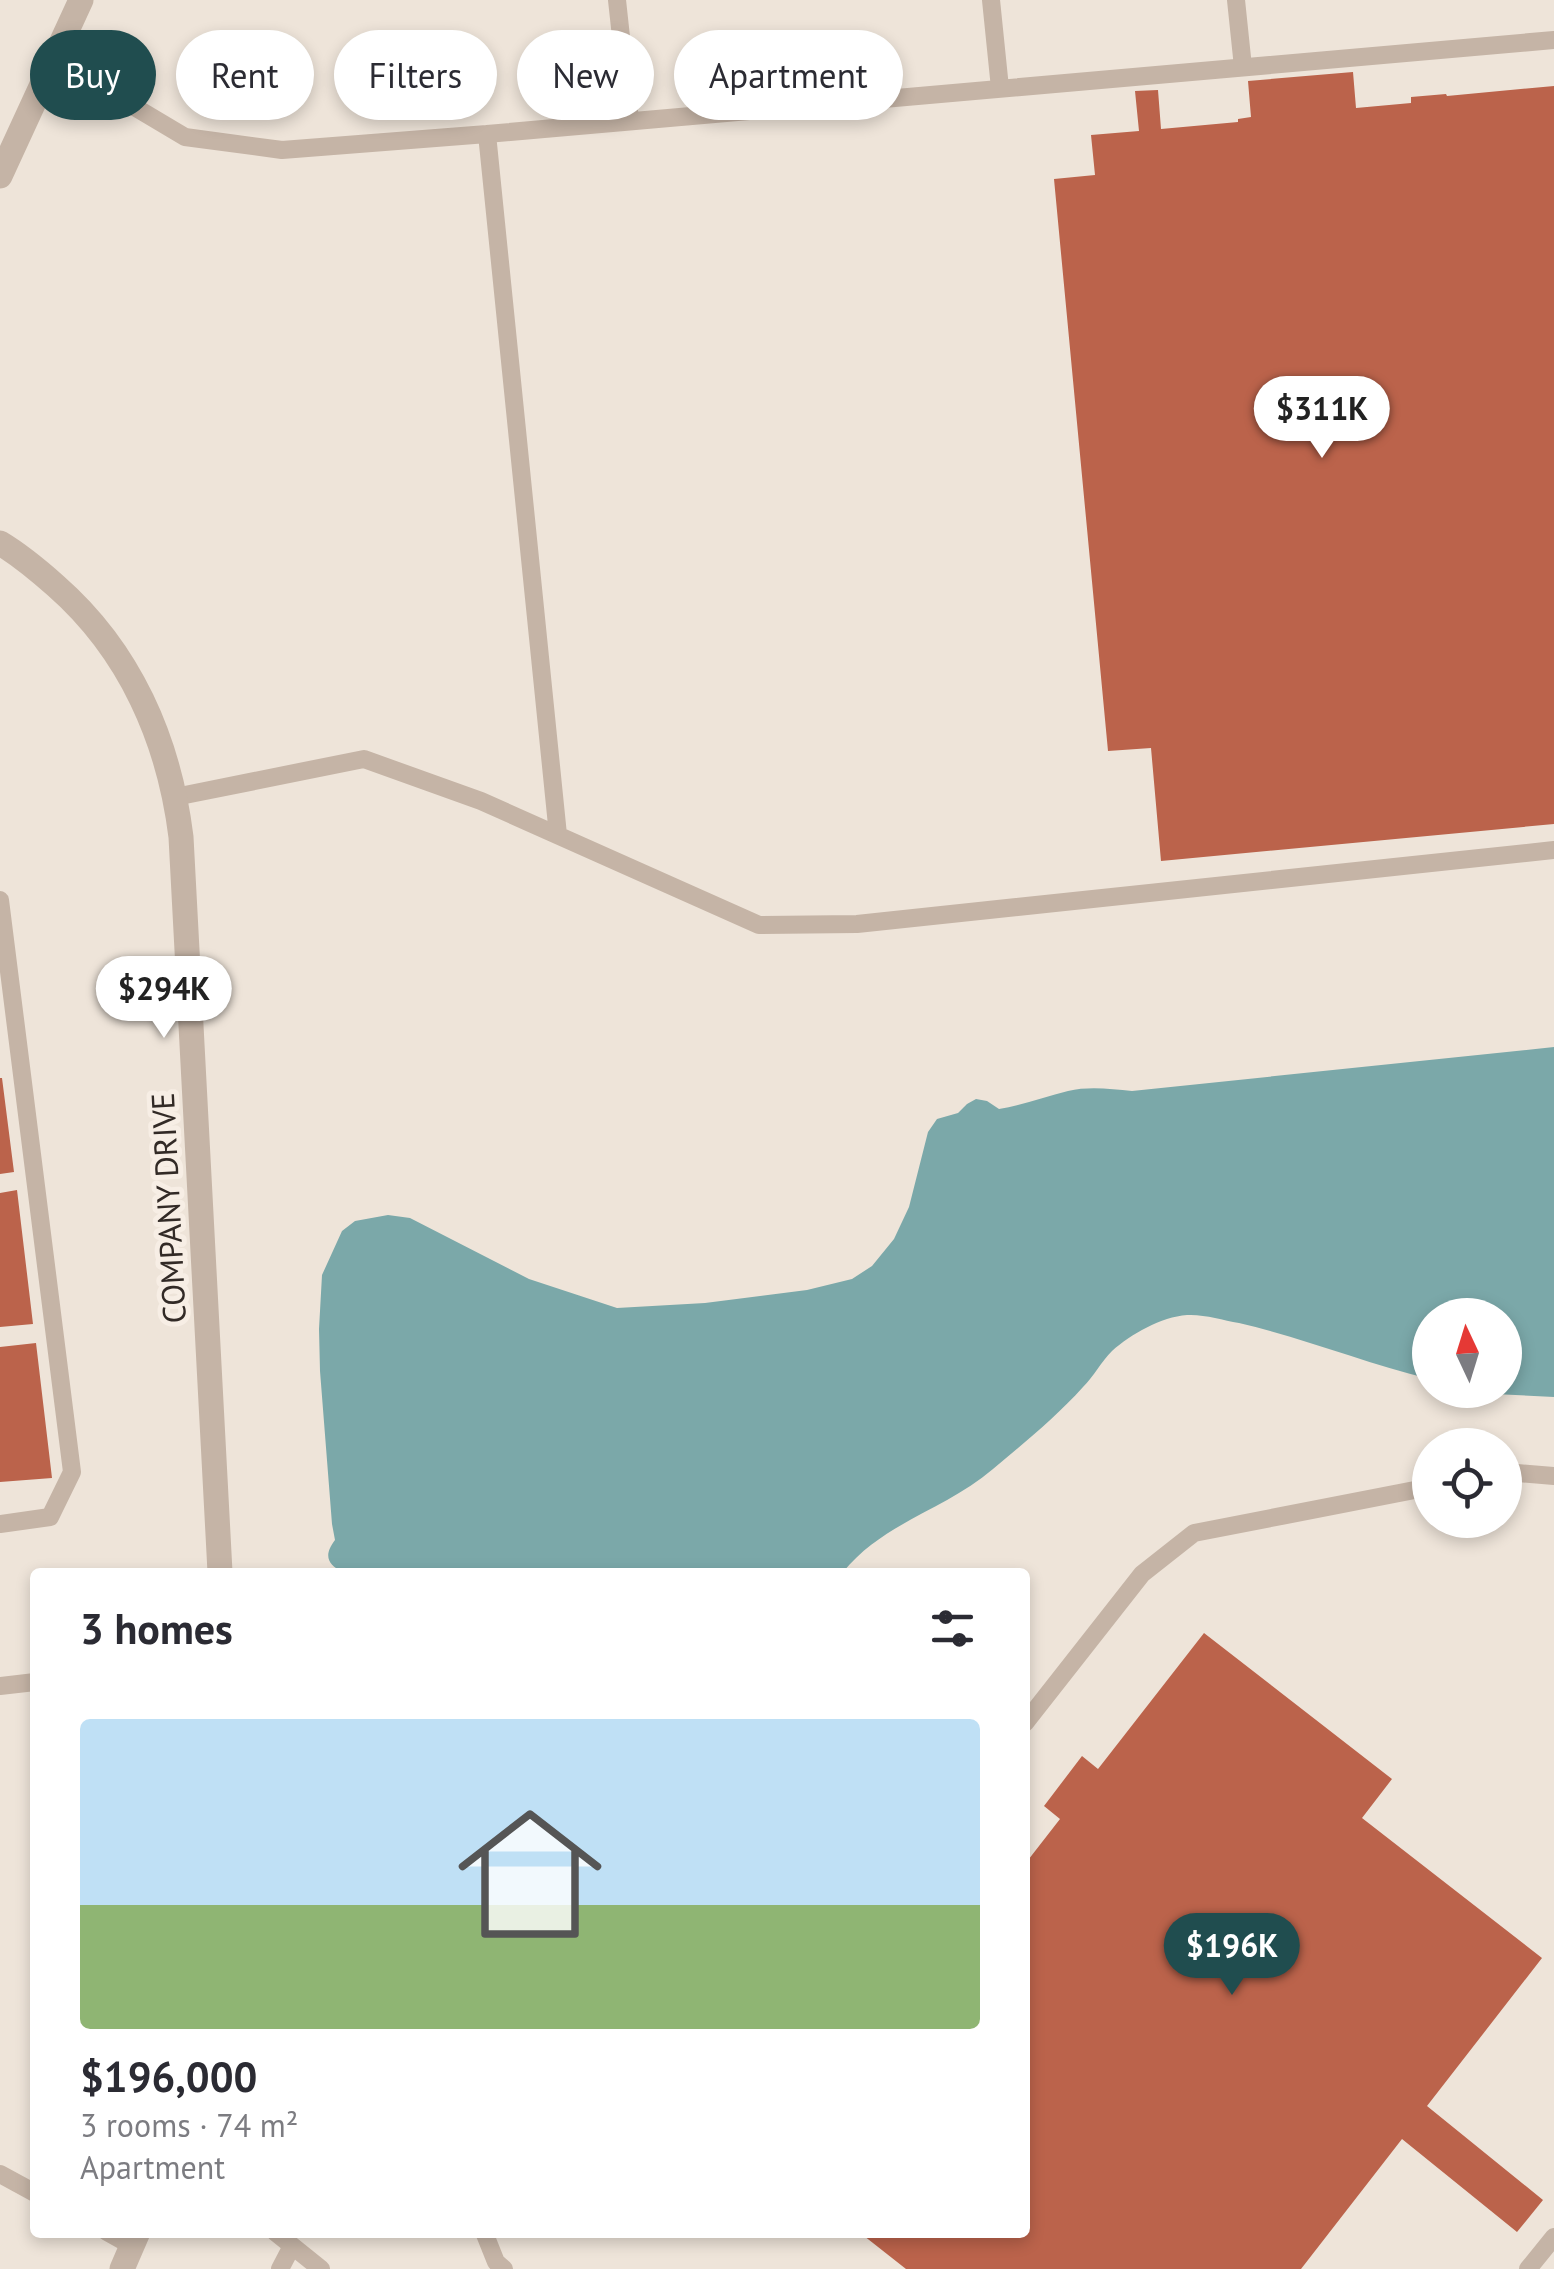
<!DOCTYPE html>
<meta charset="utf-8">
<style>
body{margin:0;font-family:"PT Sans",sans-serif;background:#f2f2f3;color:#2b2b33;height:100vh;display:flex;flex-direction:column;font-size:38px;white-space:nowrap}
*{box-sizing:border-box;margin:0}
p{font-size:32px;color:#7c7c81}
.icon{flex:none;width:55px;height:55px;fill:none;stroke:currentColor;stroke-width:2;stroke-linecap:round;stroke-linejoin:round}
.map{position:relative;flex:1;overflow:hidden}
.drawer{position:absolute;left:30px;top:1568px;width:1000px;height:670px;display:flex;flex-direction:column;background:#fff;border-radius:10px;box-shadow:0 5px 15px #0003}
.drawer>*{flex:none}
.banner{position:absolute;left:30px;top:30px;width:1000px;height:90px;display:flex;gap:20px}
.needle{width:65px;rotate:356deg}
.controls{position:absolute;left:1412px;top:1298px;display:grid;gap:20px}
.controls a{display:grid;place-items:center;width:110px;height:110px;border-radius:50%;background:#fff;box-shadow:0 5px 15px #0003;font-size:50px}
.price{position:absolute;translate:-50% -85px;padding:0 22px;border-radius:35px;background:#fff;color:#222;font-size:32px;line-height:65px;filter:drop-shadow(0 2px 5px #0008)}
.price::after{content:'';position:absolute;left:50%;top:60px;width:30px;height:22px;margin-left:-15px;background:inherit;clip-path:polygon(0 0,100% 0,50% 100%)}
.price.current{background:#204d4f;color:#fff}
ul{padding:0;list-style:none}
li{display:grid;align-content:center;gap:20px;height:530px;padding:0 50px}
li+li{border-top:2px solid #e1e1e2}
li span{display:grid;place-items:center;height:310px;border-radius:10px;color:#555}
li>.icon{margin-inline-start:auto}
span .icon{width:180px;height:180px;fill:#fffc;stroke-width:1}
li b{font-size:42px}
h2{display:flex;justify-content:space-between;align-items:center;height:120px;padding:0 50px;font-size:42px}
.pill{padding:0 35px;border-radius:45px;background:#fff;box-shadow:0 5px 15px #0003;font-size:35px;line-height:90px}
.pill.current{background:#204d4f;color:#fff}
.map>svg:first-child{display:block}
.water{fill:#7ba8a9}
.building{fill:#bb634b}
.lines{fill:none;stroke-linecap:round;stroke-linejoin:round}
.lane{stroke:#c5b4a6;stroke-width:18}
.street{stroke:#c5b4a6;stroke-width:25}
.labels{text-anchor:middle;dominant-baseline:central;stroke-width:10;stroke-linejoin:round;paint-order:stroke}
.street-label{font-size:32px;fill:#322a26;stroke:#f7eee5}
</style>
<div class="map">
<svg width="1554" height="2269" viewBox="0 0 1554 2269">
<rect width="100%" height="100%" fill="#eee4d9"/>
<path class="water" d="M1554 1047V1397L1494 1394 1479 1390H1505V1315H1430V1379C1365 1363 1304 1338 1239 1323 1222 1320 1204 1314 1187 1315 1161 1317 1131 1334 1112 1351 1101 1362 1094 1376 1083 1387 1056 1417 1024 1443 993 1469 945 1510 884 1522 843 1572H342C328 1564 323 1556 335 1540L332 1524 320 1371 319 1329 322 1275 342 1231 355 1221 388 1215 410 1218 529 1279 617 1308 705 1303 807 1290 852 1279 872 1266 894 1239 909 1207 928 1132 937 1119 958 1113 967 1104 976 1099 987 1101 999 1109C1023 1105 1045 1097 1068 1091 1089 1086 1111 1089 1132 1091Z"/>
<path class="building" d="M1353 72 1356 108 1411 103V97L1446 94 1447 96 1554 86V824L1161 861 1151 748 1108 751 1054 179 1095 175 1091 135 1139 131 1135 91 1158 90 1161 129 1238 122V119L1251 117 1248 81Z
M0 1078H2L14 1172 0 1174Z
M17 1190 33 1324 0 1327V1193Z
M36 1343 52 1478 0 1482V1347Z
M1204 1633 1392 1779 1362 1818 1542 1958 1427 2106 1543 2200 1517 2232 1402 2139 1301 2269H906L859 2232H1025V1864L1060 1819 1044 1806 1082 1756 1098 1769Z"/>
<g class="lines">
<path class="lane" d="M617 0 630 120
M991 0 1000 88
M1236 0 1243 67
M54 59 185 137 282 150 487 134 1554 40
M487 134 558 835
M175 797 364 759 481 801 759 925 857 924 1554 850
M0 900 72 1472 50 1517 0 1524
M1505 1472 1554 1476
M0 1686 35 1682
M1025 1723 1142 1574 1194 1533 1430 1487
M0 2174 35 2193
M107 2232 132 2246
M275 2232 321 2269
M484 2232 496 2262 504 2269
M280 2269 292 2246
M1528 2269 1554 2237"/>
<path class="street" d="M0 176 81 0
M0 543C20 555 38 570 56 586 130 651 169 740 181 837L220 1572
M122 2269 138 2232"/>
</g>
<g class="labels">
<g class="street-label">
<text transform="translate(168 1208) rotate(-93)">COMPANY DRIVE</text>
</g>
</g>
</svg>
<div class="controls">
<a><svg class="needle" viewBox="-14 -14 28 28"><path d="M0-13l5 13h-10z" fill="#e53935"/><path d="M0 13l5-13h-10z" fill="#7c7c81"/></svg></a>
<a><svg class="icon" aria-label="locate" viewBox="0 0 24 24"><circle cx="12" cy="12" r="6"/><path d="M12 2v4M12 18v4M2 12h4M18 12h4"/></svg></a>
</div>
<b class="price" style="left:1322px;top:461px">$311K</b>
<b class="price" style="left:164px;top:1041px">$294K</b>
<b class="price current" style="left:1232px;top:1998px">$196K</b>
<div class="banner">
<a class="pill current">Buy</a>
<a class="pill">Rent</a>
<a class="pill">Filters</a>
<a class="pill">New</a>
<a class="pill">Apartment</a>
</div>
<section class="drawer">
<h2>3 homes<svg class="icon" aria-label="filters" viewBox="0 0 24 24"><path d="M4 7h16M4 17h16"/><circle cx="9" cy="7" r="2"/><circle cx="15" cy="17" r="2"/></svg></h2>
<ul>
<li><span style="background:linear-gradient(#bfe0f5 60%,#8fb573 0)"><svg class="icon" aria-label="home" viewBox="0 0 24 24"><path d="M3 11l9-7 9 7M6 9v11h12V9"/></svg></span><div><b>$196,000</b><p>3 rooms · 74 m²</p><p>Apartment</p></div></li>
</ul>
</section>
</div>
